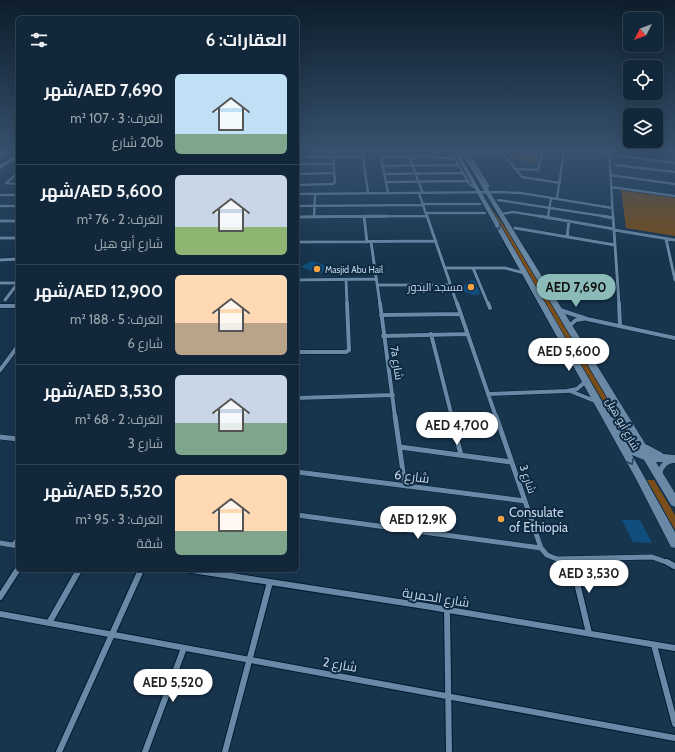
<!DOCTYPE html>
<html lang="ar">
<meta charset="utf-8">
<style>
body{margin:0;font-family:Cabin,Cairo,sans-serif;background:#1b3042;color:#f1f3f6;direction:rtl;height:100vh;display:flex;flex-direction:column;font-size:15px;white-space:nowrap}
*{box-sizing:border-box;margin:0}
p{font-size:13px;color:#9ca6af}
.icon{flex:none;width:22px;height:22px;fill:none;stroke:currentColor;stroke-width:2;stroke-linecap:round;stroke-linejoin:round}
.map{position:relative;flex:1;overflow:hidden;direction:ltr}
.sheet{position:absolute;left:16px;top:16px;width:283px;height:556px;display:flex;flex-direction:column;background:#12283a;border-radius:6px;box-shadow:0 4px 16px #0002,0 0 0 1px #314454;direction:rtl}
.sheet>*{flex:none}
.needle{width:26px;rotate:228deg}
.buttons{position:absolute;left:623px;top:12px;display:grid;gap:8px}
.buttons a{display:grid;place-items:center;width:40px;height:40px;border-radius:6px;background:#12283a;box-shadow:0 4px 16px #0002,0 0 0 1px #314454;font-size:20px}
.price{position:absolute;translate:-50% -34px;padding:0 9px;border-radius:14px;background:#fff;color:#222;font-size:13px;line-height:26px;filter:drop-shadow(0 1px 2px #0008)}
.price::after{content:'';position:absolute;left:50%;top:24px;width:12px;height:9px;margin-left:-6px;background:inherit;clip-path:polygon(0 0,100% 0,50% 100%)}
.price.selected{background:#8bbbb9;color:#111}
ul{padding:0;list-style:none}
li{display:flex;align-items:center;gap:12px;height:100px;padding:0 12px}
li+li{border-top:1px solid #314454}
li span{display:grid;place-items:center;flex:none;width:112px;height:80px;border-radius:6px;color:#555}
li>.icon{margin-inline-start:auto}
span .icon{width:48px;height:48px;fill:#fffc;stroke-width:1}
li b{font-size:17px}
h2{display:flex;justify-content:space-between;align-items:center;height:48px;padding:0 12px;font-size:17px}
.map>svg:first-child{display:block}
.green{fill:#794e1a}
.building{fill:#104e7d}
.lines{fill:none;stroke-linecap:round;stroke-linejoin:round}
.minor-far4-casing{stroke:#001b33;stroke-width:3}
.minor-far3-casing{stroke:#001b33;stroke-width:3.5}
.minor-far2-casing{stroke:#001b33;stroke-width:5}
.minor-far1-casing{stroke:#001b33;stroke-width:6}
.minor-casing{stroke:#001b33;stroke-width:8}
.secondary-casing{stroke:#001b33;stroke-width:1}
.primary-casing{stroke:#001b33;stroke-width:1}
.minor-far4{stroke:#6a89a6;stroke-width:2.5}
.minor-far3{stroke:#6a89a6;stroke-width:3}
.minor-far2{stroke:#6a89a6;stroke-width:4}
.minor-far1{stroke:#6a89a6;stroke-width:5}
.minor{stroke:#6a89a6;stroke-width:6}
.secondary{fill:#6a89a6;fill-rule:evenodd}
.primary{fill:#a794da;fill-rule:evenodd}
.oneway{stroke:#2a4661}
.poi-dot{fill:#f4a443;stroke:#0e2a43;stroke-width:1.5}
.labels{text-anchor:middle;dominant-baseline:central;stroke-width:4;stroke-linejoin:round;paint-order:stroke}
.far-poi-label{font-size:9px;fill:#c5d5e5;stroke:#0e2a43;text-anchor:start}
.poi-label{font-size:11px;fill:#c5d5e5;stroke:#0e2a43;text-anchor:end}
.street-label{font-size:11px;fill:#c5d5e5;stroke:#0e2a43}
.near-street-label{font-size:13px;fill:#c5d5e5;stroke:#0e2a43}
.near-poi-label{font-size:13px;fill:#c5d5e5;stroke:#0e2a43;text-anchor:start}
</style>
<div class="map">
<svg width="675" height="752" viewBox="0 0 675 752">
<rect width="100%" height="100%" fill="#18354e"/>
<path class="green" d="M504 150H540L537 163 512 159Z
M621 190 675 198V236L626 228Z
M484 198 507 230 634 444 630 445 578 360Z
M647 480H654L675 515V530Z"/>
<path class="building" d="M313 261 329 267 320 274 301 267 309 262Z
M472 280 475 281 480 293 479 294 473 295 463 291 460 288Z
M622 520H640L652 543 633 542Z"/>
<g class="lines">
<g class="minor-far4-casing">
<path id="minor-far4" d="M362 150 368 193
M402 150 403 153
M450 150 470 185 476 188
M466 150 488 186 486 188
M500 150 522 177 560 183
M590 150 609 152
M609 150 613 217
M609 150 644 154
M468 153 502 152
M609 154 675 163
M0 157 11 150
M297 157H363
M414 158 410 159 422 191
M431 158H454
M297 164H334
M615 165 675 172
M382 166 459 165
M515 169 538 170 543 150
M18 173 6 183 18 184
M297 174 334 173
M384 174 463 173
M610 175 675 184
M386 182 468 181
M297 185 333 184 335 182 333 157
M611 187 675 196
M500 192 521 193 612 208
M388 193 381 157 433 156 437 154 435 150
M419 193 427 217
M297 194 502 192
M0 195H18
M557 199 564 150
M498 200 609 217
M423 204H480
M0 206H18
M297 206 423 205
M426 213H485
M501 214 513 212 545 217
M297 217 427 216
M314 217 315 196
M548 217 551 198"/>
</g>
<g class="minor-far3-casing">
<path id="minor-far3" d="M364 216 367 242
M427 216 457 304
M539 216 614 229
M602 216 613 218
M613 216 619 304
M297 217 387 216
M548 218V216
M0 221H18
M515 228 615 245
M614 230 675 240
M567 237 569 221
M0 238H18
M666 239 675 280
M297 242 436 241
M371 242 380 304
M0 260 18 259
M445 268H505L524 273
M473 268 488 304
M297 280 376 279
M346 280 347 304
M0 283H18
M377 285H451
M5 300 18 283"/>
</g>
<g class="minor-far2-casing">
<path id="minor-far2" d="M380 303 395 417
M457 303 496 417
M488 303 490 308
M619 303 620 326
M0 306H18
M560 310 587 319 675 338
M381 315 461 314
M569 326 576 320 583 319
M431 334 452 417
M383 336 468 334
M297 352H346L349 350 347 303
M0 370 18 346
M570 391 595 401
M488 394 567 391 577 389 586 381
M297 398 393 395"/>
</g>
<g class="minor-far1-casing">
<path id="minor-far1" d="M395 416 405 486
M451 416 461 455
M496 416 541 548 547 555 557 559 652 557 669 563
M0 437 18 439
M400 447 511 462
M646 447 661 455
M297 472 525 501
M660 474C661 465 666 461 675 460
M297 515 541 548
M0 543 18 546
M14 545 18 539
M571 559 572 563"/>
</g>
<g class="minor-casing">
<path id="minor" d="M572 562 589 633
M667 562 674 566
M192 570 425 606 675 648
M0 597 18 569
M447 610 449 752
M0 614 675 738
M49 623 79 570
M654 645 675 724
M59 752 141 570
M145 752 184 648
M225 752 270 582"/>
</g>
<g class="secondary-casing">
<path id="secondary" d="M453 150H457L611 417 616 418 629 438 637 448 460 150H464L651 453 675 455V463L656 462 675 493V507L671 505 644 460 632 455 675 532V548L671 547 635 477Z"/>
</g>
<g class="primary-casing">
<path id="primary" d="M18 153V157L0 169V165Z"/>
</g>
<use href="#minor-far4" class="minor-far4"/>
<use href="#minor-far3" class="minor-far3"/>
<use href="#minor-far2" class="minor-far2"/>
<use href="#minor-far1" class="minor-far1"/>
<use href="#minor" class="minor"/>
<use href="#secondary" class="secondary"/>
<use href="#primary" class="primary"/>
</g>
<defs><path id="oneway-chevron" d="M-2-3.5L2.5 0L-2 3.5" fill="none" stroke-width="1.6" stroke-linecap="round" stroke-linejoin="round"/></defs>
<g class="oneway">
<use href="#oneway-chevron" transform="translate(498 227) rotate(61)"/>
<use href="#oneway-chevron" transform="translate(631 462) rotate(60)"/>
</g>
<linearGradient id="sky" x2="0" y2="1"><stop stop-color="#0d1d2b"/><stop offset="0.59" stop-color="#37516e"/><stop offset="1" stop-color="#37516e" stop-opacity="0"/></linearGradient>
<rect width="675" height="255" fill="url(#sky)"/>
<g class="poi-dot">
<circle cx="317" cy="269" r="4"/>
<circle cx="471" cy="287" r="4"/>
<circle cx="501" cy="519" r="4"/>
</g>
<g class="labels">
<g class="far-poi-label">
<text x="325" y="269">Masjid Abu Hail</text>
</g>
<g class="poi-label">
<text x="463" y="287">مسجد البدور</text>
</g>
<g class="street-label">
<text transform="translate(397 363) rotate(81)">7a شارع</text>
<text transform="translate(623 424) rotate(61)">شارع أبو هيل</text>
<text transform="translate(528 479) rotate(71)">شارع 3</text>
</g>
<g class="near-street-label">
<text transform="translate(412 476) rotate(7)">شارع 6</text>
<text transform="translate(436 597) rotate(9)">شارع الحمرية</text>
<text transform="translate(340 664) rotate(10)">شارع 2</text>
</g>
<g class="near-poi-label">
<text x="509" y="512">Consulate<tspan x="509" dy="15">of Ethiopia</tspan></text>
</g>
</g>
</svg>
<div class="buttons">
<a><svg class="needle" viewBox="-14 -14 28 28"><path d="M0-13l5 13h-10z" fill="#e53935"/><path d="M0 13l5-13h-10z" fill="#9ca6af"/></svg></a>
<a><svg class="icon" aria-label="locate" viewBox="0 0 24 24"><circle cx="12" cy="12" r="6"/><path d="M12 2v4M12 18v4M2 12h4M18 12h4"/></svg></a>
<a><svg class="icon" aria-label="layers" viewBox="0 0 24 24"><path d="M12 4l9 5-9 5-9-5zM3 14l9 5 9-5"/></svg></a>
</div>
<b class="price selected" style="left:576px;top:308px">AED 7,690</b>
<b class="price" style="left:569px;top:372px">AED 5,600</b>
<b class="price" style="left:457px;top:446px">AED 4,700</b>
<b class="price" style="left:418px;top:540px">AED 12.9K</b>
<b class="price" style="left:589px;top:594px">AED 3,530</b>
<b class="price" style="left:173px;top:703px">AED 5,520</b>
<section class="sheet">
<h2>العقارات: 6<svg class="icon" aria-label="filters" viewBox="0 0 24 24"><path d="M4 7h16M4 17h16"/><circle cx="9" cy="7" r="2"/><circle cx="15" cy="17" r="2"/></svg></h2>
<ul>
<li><span style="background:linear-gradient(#bfe0f5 75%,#7fa58c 0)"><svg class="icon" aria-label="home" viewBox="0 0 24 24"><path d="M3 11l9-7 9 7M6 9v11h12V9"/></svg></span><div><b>AED 7,690/شهر</b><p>الغرف: 3 · 107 m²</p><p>20b شارع</p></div></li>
<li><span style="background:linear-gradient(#c9d6e8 65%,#8fb573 0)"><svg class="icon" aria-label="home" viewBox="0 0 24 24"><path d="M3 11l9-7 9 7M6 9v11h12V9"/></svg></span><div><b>AED 5,600/شهر</b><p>الغرف: 2 · 76 m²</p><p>شارع أبو هيل</p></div></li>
<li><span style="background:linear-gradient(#ffd9b3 60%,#b9a48a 0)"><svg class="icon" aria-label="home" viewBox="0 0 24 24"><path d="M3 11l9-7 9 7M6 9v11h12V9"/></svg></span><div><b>AED 12,900/شهر</b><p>الغرف: 5 · 188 m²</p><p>شارع 6</p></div></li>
<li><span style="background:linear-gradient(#c9d6e8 60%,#7fa58c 0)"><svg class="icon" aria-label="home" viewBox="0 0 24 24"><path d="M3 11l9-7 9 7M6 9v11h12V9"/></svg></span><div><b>AED 3,530/شهر</b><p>الغرف: 2 · 68 m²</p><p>شارع 3</p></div></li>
<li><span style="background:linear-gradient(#ffd9b3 70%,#7fa58c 0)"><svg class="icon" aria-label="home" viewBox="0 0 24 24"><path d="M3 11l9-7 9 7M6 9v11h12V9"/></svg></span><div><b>AED 5,520/شهر</b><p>الغرف: 3 · 95 m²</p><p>شقة</p></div></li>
</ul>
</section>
</div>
